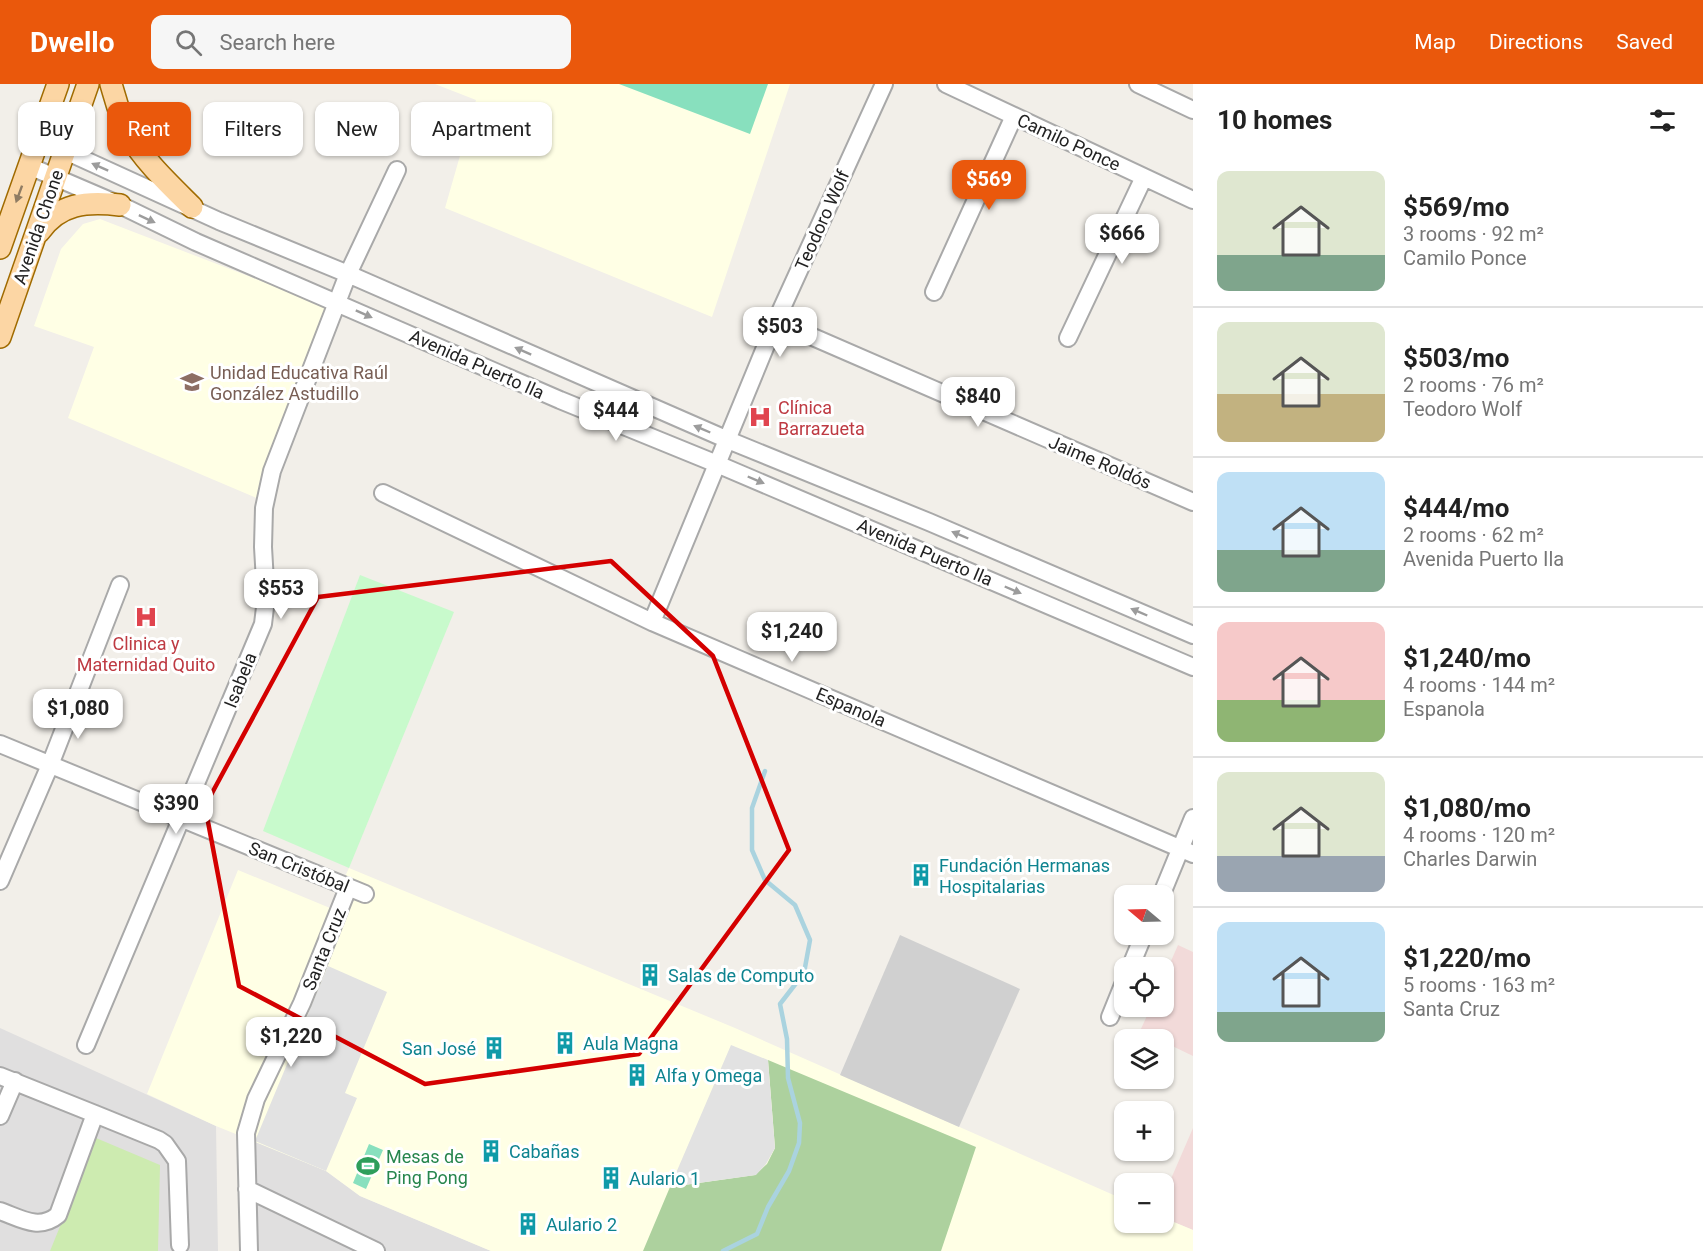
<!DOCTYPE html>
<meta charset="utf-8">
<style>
body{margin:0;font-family:Roboto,sans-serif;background:#f6f6f6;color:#222;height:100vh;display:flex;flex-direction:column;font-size:22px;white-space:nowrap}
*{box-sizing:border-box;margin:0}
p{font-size:20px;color:#767676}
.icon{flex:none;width:33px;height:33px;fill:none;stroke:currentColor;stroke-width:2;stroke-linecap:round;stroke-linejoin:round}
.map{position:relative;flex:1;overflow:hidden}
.side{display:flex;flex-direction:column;background:#fff;width:510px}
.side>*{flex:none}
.banner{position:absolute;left:18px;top:18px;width:570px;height:54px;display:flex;gap:12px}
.needle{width:39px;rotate:289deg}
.fabs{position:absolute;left:1114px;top:801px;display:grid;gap:12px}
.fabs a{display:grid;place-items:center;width:60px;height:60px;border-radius:12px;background:#fff;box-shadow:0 2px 4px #0004;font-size:30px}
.price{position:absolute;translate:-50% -51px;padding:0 14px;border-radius:12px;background:#fff;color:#222;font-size:20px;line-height:39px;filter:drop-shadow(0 2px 3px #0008)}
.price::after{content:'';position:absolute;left:50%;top:36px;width:18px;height:14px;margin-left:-9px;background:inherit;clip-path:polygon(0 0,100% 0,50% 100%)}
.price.current{background:#ea580c;color:#fff}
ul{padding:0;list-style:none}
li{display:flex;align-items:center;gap:18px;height:150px;padding:0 24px}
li+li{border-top:2px solid #e0e0e0}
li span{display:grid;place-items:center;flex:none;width:168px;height:120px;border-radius:12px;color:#555}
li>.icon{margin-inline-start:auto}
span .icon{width:72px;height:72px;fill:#fffc;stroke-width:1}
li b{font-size:26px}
h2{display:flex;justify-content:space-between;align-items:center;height:72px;padding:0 24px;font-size:26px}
.pill{padding:0 21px;border-radius:12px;background:#fff;box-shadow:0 2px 4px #0004;font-size:21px;line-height:54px}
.pill.current{background:#ea580c;color:#fff}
header{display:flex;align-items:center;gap:36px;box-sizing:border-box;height:84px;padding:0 30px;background:#ea580c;color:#fff}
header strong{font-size:28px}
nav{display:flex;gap:33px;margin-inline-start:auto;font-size:21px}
.search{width:420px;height:54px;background:#f6f6f6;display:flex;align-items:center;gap:15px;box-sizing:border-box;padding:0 21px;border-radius:12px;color:#767676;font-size:22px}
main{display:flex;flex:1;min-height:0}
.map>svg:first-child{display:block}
.residential{fill:#e0dfdf}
.commercial{fill:#f2dad9}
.education{fill:#ffffe5}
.religious{fill:#d0d0d0}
.grass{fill:#cdebb0}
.forest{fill:#add19e}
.park{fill:#c8facc}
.pitch{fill:#88e0be}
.parking{fill:#e2e2e2}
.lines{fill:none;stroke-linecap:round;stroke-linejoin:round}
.stream{stroke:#aad3df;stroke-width:4.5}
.minor-casing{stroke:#a9a9a9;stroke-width:20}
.major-casing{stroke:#a06b00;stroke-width:24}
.minor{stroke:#fff;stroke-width:16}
.major{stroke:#fcd6a4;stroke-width:21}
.oneway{fill:#9c9c9c}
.oneway2{fill:#8f7c63}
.marked{fill:none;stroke:#d40000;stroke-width:4.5;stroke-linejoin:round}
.labels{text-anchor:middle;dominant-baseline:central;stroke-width:6;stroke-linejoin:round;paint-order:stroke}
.street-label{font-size:18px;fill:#222;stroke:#fff}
.education-label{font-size:18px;fill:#785e54;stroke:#fff;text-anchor:start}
.health-label{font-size:18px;fill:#be3a42;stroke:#fff;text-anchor:start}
.culture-label{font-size:18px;fill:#0d838f;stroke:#fff;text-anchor:start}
.leisure-label{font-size:18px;fill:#27864d;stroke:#fff;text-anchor:start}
</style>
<header>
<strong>Dwello</strong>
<div class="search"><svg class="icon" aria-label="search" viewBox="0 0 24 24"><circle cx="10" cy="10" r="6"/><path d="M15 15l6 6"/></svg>Search here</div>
<nav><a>Map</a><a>Directions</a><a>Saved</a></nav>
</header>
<main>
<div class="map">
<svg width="1193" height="1167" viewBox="0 0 1193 1167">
<rect width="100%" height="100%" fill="#f2efe9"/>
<path class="residential" d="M0 944 216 1042 218 1167H0Z
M255 1057 326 1087 360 1112 491 1167H255Z"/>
<path class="commercial" d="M1178 861 1193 868V972L1164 958V956L1158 955 1140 947 1151 923 1164 922V893Z
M1193 1044V1146L1164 1134V1111Z"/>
<path class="education" d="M435 0H790L712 233 445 124 476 16Z
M100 135 331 224 259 415 68 334 94 263 34 242 61 165 83 140Z
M349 784 735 944 1125 1116V1138H1164V1134L1193 1146V1167H491L360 1112 326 1087 216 1042 147 1010 238 786 330 824Z"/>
<path class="religious" d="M900 851 1020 905 959 1043 840 991Z"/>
<path class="grass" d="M96 1054 160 1081 158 1167H50Z"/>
<path class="forest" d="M768 976 976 1063 941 1167H643L670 1103 755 1091 767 1080 775 1064Z"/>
<path class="park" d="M360 491 454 528 349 784 263 747Z"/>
<path class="pitch" d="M619 0H768L750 50Z
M369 1060 383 1066 366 1105 353 1099Z"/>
<path class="parking" d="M328 882 387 908 345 1009 357 1014 326 1087 255 1057Z
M731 961 768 976 775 1064 766 1080 756 1091 670 1103Z"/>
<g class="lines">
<path class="stream" d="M723 1167 757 1150 768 1123 789 1087 799 1059 800 1039 788 994 787 955 780 920 804 889 810 856 795 821 765 796 752 766V724L765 687"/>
<g class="minor-casing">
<path id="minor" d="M946 0 1193 116
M1138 0 1193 26
M39 55 219 137 348 190 728 356 929 438 1193 551
M29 82 120 121 196 158 560 316 717 380 1193 583
M934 208 1014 32
M776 237 1193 418
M1068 254 1144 93
M383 409 652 538 1193 770
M652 538 776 237 884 0
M0 660 365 810
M0 797 50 681 120 501
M1161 812 1193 734
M1130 884 1144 850
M1110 933 1125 896
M86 961 263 540 266 515 263 463 264 424 272 387 348 190 397 86
M0 992 95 1030
M0 1032 15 997
M247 1105 376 1167
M0 1127C20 1134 39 1147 58 1131L95 1030 159 1056 165 1060 177 1077 180 1161
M249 1167 246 1049 256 1015 302 919 348 804"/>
</g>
<g class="major-casing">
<path id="major" d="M111 0C116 17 120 33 128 49 144 77 169 100 192 123
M39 148C59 119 87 117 120 121
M0 164 58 0
M0 253 88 0"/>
</g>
<use href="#minor" class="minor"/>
<use href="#major" class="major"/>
</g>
<defs><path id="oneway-solid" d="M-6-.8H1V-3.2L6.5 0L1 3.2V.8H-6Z" transform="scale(1.5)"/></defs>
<g class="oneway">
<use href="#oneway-solid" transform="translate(100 83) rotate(-156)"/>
<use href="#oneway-solid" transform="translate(147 135) rotate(25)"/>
<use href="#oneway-solid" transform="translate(364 230) rotate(24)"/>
<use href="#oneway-solid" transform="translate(523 267) rotate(-156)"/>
<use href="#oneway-solid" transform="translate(702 345) rotate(-157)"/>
<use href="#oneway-solid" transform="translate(756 396) rotate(23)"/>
<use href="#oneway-solid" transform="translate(960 451) rotate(-157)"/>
<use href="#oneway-solid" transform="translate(1013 506) rotate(23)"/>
<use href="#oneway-solid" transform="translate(1139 528) rotate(-157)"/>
</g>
<use class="oneway2" href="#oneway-solid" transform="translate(19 110) rotate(110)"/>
<path class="marked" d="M611 477 713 572 789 766 639 970 425 1000 239 902 205 722 318 513Z"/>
<defs>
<g id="school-bare" transform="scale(1.8)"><path d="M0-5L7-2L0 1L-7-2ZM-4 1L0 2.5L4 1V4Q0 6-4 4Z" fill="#8d6e63" stroke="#fff" stroke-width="2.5" paint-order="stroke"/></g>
<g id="hospital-bare" transform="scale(1.8)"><path d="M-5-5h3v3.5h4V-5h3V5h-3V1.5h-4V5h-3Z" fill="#e0444e" stroke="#fff" stroke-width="2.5" paint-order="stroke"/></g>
<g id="building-bare" transform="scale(1.8)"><path d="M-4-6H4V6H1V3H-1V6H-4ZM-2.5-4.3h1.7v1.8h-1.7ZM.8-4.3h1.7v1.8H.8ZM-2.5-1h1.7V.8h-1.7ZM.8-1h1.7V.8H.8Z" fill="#0f9aa8" stroke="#fff" stroke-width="2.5" paint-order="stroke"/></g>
<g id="stadium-bare" transform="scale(1.8)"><path d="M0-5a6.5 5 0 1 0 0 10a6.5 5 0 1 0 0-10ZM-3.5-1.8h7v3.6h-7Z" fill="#2e9e5b" stroke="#fff" stroke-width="2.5" paint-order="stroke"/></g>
</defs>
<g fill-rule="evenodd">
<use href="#school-bare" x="192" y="298"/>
<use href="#hospital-bare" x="760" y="333"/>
<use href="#hospital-bare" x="146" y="533"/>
<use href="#building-bare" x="921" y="791"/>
<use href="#building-bare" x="650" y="891"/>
<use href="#building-bare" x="565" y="959"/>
<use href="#building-bare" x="494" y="964"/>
<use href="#building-bare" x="637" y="991"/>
<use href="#building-bare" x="491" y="1067"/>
<use href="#stadium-bare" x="368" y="1082"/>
<use href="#building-bare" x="611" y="1094"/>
<use href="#building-bare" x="528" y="1140"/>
</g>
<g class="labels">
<g class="street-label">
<text transform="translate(1069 58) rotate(25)">Camilo Ponce</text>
<text transform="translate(822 136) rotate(-66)">Teodoro Wolf</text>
<text transform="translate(38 143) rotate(-71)">Avenida Chone</text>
<text transform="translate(477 280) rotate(24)">Avenida Puerto Ila</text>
<text transform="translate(1100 378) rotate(23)">Jaime Roldós</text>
<text transform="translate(925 468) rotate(23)">Avenida Puerto Ila</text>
<text transform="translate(240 596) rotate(-68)">Isabela</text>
<text transform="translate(851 623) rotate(23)">Espanola</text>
<text transform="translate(299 783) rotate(22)">San Cristóbal</text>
<text transform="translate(324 865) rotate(-68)">Santa Cruz</text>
</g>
<g class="education-label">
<text x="210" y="288">Unidad Educativa Raúl<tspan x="210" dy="21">González Astudillo</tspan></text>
</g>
<g class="health-label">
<text x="778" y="323">Clínica<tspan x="778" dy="21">Barrazueta</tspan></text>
<text x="146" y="559" text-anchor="middle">Clinica y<tspan x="146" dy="21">Maternidad Quito</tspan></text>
</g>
<g class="culture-label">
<text x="939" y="781">Fundación Hermanas<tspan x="939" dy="21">Hospitalarias</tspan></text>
<text x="668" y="891">Salas de Computo</text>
<text x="583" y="959">Aula Magna</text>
<text x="476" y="964" text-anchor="end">San José</text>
<text x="655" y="991">Alfa y Omega</text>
<text x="509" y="1067">Cabañas</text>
<text x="629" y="1094">Aulario 1</text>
<text x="546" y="1140">Aulario 2</text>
</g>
<g class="leisure-label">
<text x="386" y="1072">Mesas de<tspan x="386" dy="21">Ping Pong</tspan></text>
</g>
</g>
</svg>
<div class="fabs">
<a><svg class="needle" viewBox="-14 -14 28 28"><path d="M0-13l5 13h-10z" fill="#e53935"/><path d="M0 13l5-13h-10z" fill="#767676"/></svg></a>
<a><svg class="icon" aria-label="locate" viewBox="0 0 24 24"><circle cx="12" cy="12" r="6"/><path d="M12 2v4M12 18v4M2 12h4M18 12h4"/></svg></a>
<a><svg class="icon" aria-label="layers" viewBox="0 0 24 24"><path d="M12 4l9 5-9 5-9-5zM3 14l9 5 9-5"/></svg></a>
<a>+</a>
<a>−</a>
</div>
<b class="price current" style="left:989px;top:127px">$569</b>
<b class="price" style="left:1122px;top:181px">$666</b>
<b class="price" style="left:780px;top:274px">$503</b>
<b class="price" style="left:978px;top:344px">$840</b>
<b class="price" style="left:616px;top:358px">$444</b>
<b class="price" style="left:281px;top:536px">$553</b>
<b class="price" style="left:792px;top:579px">$1,240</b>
<b class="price" style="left:78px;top:656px">$1,080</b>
<b class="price" style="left:176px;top:751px">$390</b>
<b class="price" style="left:291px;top:984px">$1,220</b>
<div class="banner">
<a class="pill">Buy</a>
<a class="pill current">Rent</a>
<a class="pill">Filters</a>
<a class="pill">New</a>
<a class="pill">Apartment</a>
</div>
</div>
<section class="side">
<h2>10 homes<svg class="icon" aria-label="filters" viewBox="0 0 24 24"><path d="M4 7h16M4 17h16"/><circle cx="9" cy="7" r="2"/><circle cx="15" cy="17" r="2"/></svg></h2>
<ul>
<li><span style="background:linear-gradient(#dfe7d0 70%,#7fa58c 0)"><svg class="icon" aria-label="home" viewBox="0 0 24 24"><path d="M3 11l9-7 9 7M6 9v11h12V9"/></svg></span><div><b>$569/mo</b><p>3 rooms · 92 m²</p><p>Camilo Ponce</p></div></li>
<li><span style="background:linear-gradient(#dfe7d0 60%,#c2b280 0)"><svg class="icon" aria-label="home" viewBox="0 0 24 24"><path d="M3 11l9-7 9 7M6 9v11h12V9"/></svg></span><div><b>$503/mo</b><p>2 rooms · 76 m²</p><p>Teodoro Wolf</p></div></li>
<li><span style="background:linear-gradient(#bfe0f5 65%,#7fa58c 0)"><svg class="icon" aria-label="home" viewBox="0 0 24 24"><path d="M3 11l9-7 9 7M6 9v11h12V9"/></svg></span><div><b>$444/mo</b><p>2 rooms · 62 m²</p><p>Avenida Puerto Ila</p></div></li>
<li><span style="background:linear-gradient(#f6c9c9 65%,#8fb573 0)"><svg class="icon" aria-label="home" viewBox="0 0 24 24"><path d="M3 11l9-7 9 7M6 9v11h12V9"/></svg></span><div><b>$1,240/mo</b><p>4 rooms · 144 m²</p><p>Espanola</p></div></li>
<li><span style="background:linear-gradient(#dfe7d0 70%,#9aa5b1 0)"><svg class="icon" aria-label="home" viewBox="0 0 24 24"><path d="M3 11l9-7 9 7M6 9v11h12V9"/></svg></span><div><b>$1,080/mo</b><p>4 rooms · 120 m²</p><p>Charles Darwin</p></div></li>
<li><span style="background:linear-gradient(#bfe0f5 75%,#7fa58c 0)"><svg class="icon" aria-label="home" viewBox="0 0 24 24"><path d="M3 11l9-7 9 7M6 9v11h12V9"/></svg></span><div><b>$1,220/mo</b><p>5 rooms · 163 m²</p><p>Santa Cruz</p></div></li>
</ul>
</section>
</main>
